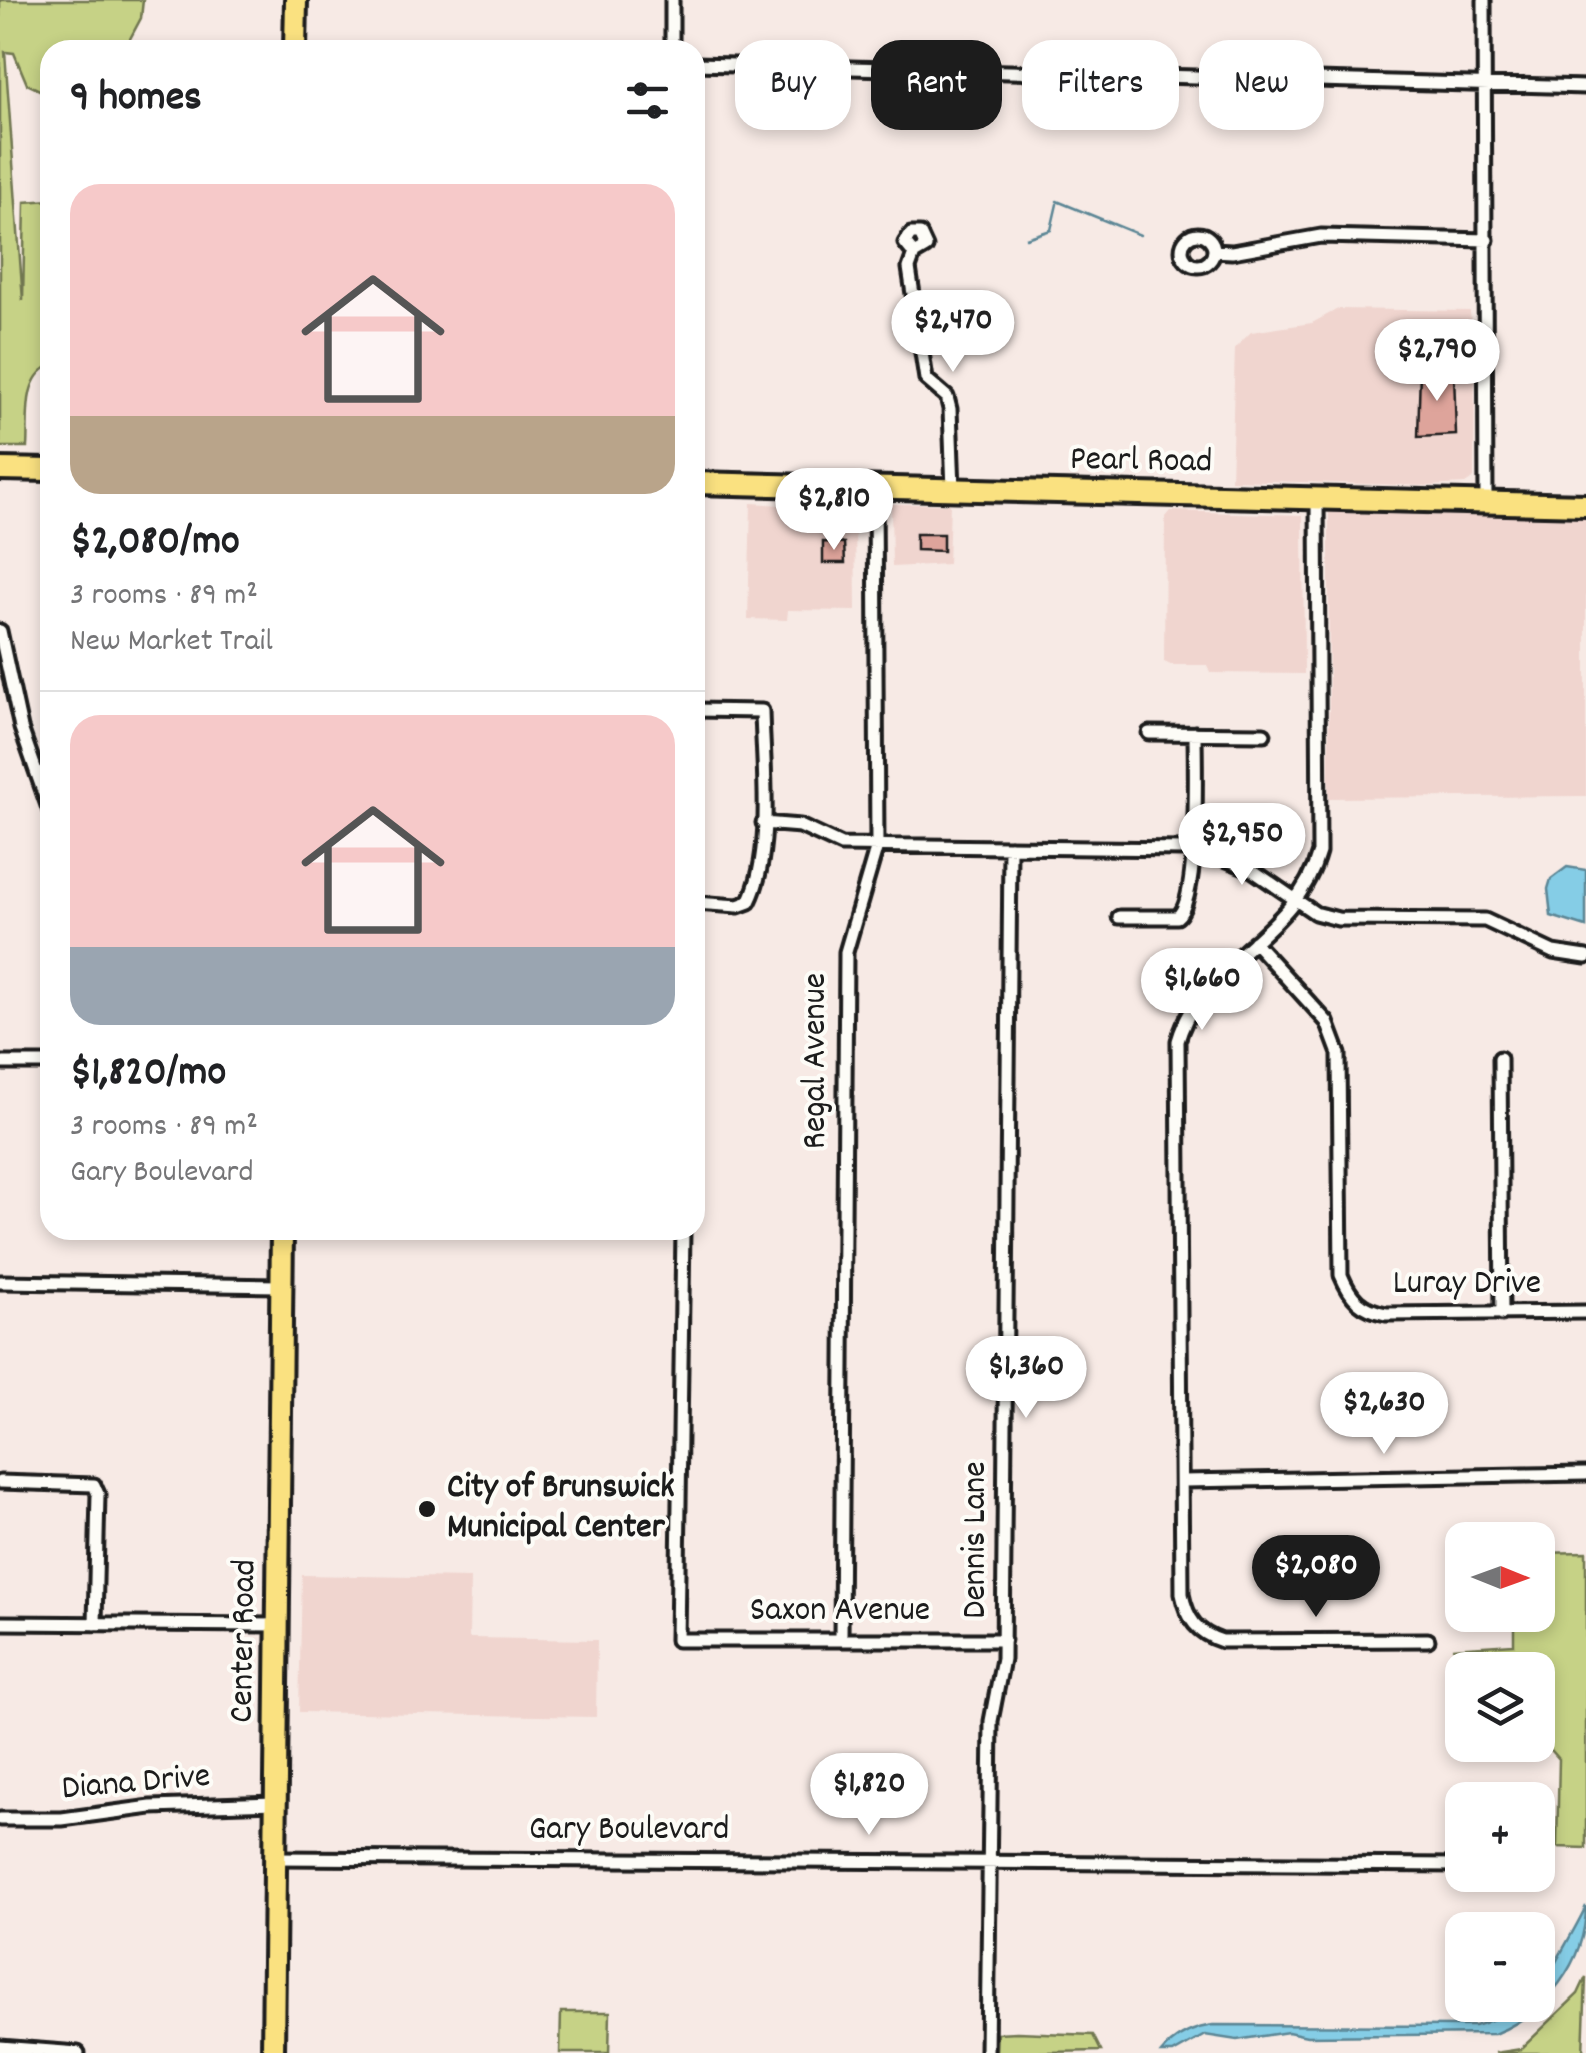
<!DOCTYPE html>
<meta charset="utf-8">
<style>
body{margin:0;font-family:Dekko,sans-serif;background:#f6f6f6;color:#202124;height:100vh;display:flex;flex-direction:column;font-size:38px;white-space:nowrap}
*{box-sizing:border-box;margin:0}
p{font-size:32px;color:#757577}
.icon{flex:none;width:55px;height:55px;fill:none;stroke:currentColor;stroke-width:2;stroke-linecap:round;stroke-linejoin:round}
.map{position:relative;flex:1;overflow:hidden}
.details{position:absolute;left:40px;top:40px;width:665px;height:1200px;display:flex;flex-direction:column;background:#fff;border-radius:30px;box-shadow:0 5px 15px #0003}
.details>*{flex:none}
.banner{position:absolute;left:735px;top:40px;width:700px;height:90px;display:flex;gap:20px}
.needle{width:65px;rotate:91deg}
.buttons{position:absolute;left:1445px;top:1522px;display:grid;gap:20px}
.buttons a{display:grid;place-items:center;width:110px;height:110px;border-radius:20px;background:#fff;box-shadow:0 5px 15px #0003;font-size:50px}
.price{position:absolute;translate:-50% -85px;padding:0 22px;border-radius:35px;background:#fff;color:#222;font-size:32px;line-height:65px;filter:drop-shadow(0 2px 5px #0008)}
.price::after{content:'';position:absolute;left:50%;top:60px;width:30px;height:22px;margin-left:-15px;background:inherit;clip-path:polygon(0 0,100% 0,50% 100%)}
.price.on{background:#1c1c1c;color:#fff}
ul{padding:0;list-style:none}
li{display:grid;align-content:center;gap:20px;height:530px;padding:0 30px}
li+li{border-top:2px solid #e0e0e0}
li span{display:grid;place-items:center;height:310px;border-radius:30px;color:#555}
li>.icon{margin-inline-start:auto}
span .icon{width:180px;height:180px;fill:#fffc;stroke-width:1}
li b{font-size:42px}
h2{display:flex;justify-content:space-between;align-items:center;height:120px;padding:0 30px;font-size:42px}
.chip{padding:0 35px;border-radius:30px;background:#fff;box-shadow:0 5px 15px #0003;font-size:35px;line-height:90px}
.chip.on{background:#1c1c1c;color:#fff}
.map>svg:first-child{display:block}
.built{fill:#f0d5cf}
.green{fill:#c6d286;stroke:#717751;stroke-width:2.5}
.water{fill:#85cde6;stroke:#5b8695;stroke-width:2.5}
.lines{fill:none;stroke-linecap:round;stroke-linejoin:round}
.stream{stroke:#5b8695;stroke-width:2.5}
.building{fill:#dea49b;stroke:#1c1c1c;stroke-width:2.5}
.street-casing{stroke:#1c1c1c;stroke-width:19}
.primary-casing{stroke:#1c1c1c;stroke-width:28}
.street{stroke:#fdfcf7;stroke-width:11}
.primary{stroke:#fae180;stroke-width:20}
.poi-dot{fill:#1c1c1c;stroke:#fdfcf7;stroke-width:4}
.labels{text-anchor:middle;dominant-baseline:central;stroke-width:8;stroke-linejoin:round;paint-order:stroke}
.street-label{font-size:35px;fill:#1c1c1c;stroke:#fdfcf7}
.poi-label{font-size:35px;font-weight:bold;fill:#1c1c1c;stroke:#fdfcf7;text-anchor:start}
</style>
<div class="map">
<svg width="1586" height="2053" viewBox="0 0 1586 2053">
<rect width="100%" height="100%" fill="#f7eae5"/>
<filter id="ink" filterUnits="userSpaceOnUse"><feTurbulence type="fractalNoise" baseFrequency=".01" numOctaves="2"/><feDisplacementMap in="SourceGraphic" scale="20" xChannelSelector="R" yChannelSelector="G"/><feConvolveMatrix kernelMatrix="1 2 1 2 8 2 1 2 1" color-interpolation-filters="sRGB"/></filter>
<g filter="url(#ink)">
<path class="built" d="M1338 309 1470 311 1475 376 1474 478 1465 484 1430 486 1231 480 1235 348 1251 332 1312 323Z
M751 503 855 510 856 611 788 610 787 620 748 619Z
M891 504H950L948 564 892 567Z
M1329 509 1586 515V796L1329 798Z
M1171 511 1303 515 1304 674 1210 673 1207 665H1171L1164 662 1165 518Z
M302 1575 470 1578 469 1638 597 1640 596 1717 299 1712Z"/>
<path class="green" d="M0 0H143L141 18 124 50H50V95L27 84 14 53 5 52 23 301 25 202 50 200V360L49 366C22 380 29 420 27 447H0Z
M1586 1552V1848L1557 1847 1559 1759 1538 1735V1670H1514V1652L1452 1648 1514 1644V1615H1538V1553Z
M1586 1977 1583 2053H1495L1521 2049 1578 1994Z
M561 2012H610L609 2053H560Z
M1017 2032 1093 2035 1101 2051 996 2053 997 2033Z"/>
<path class="water" d="M1567 867 1586 870V927L1551 916 1548 889 1551 879Z
M1586 1906C1586 1962 1545 2014 1494 2034L1307 2036 1288 2032 1237 2040 1205 2035 1173 2053H1161C1175 2036 1192 2028 1213 2025L1474 2026C1496 2021 1517 2005 1538 2005 1538 1987 1576 1930 1586 1906Z"/>
<g class="lines">
<path class="stream" d="M1057 201 1140 235
M1026 238 1051 230 1057 204"/>
</g>
<path class="building" d="M1420 371 1454 372 1456 435 1418 437Z
M916 534H943V551L916 550Z
M823 542 844 543 845 563H823Z"/>
<g class="lines">
<g class="street-casing">
<path id="street" d="M1484 0 1486 502
M672 50V0
M695 64 1586 87
M1182 250a16 16 0 1 1 32 0a16 16 0 1 1-32 0Z
M1214 251 1232 252 1321 236 1487 240
M914 254 905 243 911 234H920L926 247 914 254 909 268 926 379 947 397 950 409 953 490
M1317 499 1319 852C1296 937 1202 958 1178 1041L1182 1594C1187 1619 1197 1633 1222 1641L1428 1640
M0 631 21 728 50 811
M695 710 762 711C763 766 774 852 749 902L738 906 695 903
M1149 733 1264 734
M763 823 800 826 841 845 1185 849 1212 854 1252 870 1315 913 1338 919 1485 920 1553 952 1586 957
M1119 917H1177C1200 900 1195 766 1195 733
M1254 942 1327 1022 1339 1054 1341 1275C1351 1299 1361 1309 1386 1314L1586 1312
M1500 1058 1502 1314
M0 1063H50
M683 1230 677 1640H1004
M0 1282 281 1286
M1183 1481 1586 1474
M0 1482 94 1485 98 1494 95 1624
M0 1623 278 1625
M841 1639 846 952 877 846 875 488
M0 1819H62L151 1807 276 1803
M275 1858 1462 1865
M0 2047 78 2053
M987 2053 991 1721 1003 1659 1010 847"/>
</g>
<g class="primary-casing">
<path id="primary" d="M295 50 296 0
M0 469 50 470
M695 483 1586 505
M273 2053 282 1230"/>
</g>
<use href="#street" class="street"/>
<use href="#primary" class="primary"/>
</g>
</g>
<circle class="poi-dot" cx="427" cy="1509" r="10"/>
<g class="labels">
<g class="street-label">
<text transform="translate(1141 462) rotate(1)">Pearl Road</text>
<text transform="translate(817 1061) rotate(-90)">Regal Avenue</text>
<text x="1467" y="1285">Luray Drive</text>
<text transform="translate(977 1540) rotate(-90)">Dennis Lane</text>
<text x="840" y="1612">Saxon Avenue</text>
<text transform="translate(245 1641) rotate(-89)">Center Road</text>
<text transform="translate(136 1784) rotate(-5)">Diana Drive</text>
<text x="629" y="1831">Gary Boulevard</text>
</g>
<g class="poi-label">
<text x="447" y="1489">City of Brunswick<tspan x="447" dy="40">Municipal Center</tspan></text>
</g>
</g>
</svg>
<div class="buttons">
<a><svg class="needle" viewBox="-14 -14 28 28"><path d="M0-13l5 13h-10z" fill="#e53935"/><path d="M0 13l5-13h-10z" fill="#757577"/></svg></a>
<a><svg class="icon" aria-label="layers" viewBox="0 0 24 24"><path d="M12 4l9 5-9 5-9-5zM3 14l9 5 9-5"/></svg></a>
<a>+</a>
<a>−</a>
</div>
<b class="price" style="left:953px;top:375px">$2,470</b>
<b class="price" style="left:1437px;top:404px">$2,790</b>
<b class="price" style="left:834px;top:553px">$2,810</b>
<b class="price" style="left:1242px;top:888px">$2,950</b>
<b class="price" style="left:1202px;top:1033px">$1,660</b>
<b class="price" style="left:1026px;top:1421px">$1,360</b>
<b class="price" style="left:1384px;top:1457px">$2,630</b>
<b class="price on" style="left:1316px;top:1620px">$2,080</b>
<b class="price" style="left:869px;top:1838px">$1,820</b>
<div class="banner">
<a class="chip">Buy</a>
<a class="chip on">Rent</a>
<a class="chip">Filters</a>
<a class="chip">New</a>
</div>
<section class="details">
<h2>9 homes<svg class="icon" aria-label="filters" viewBox="0 0 24 24"><path d="M4 7h16M4 17h16"/><circle cx="9" cy="7" r="2"/><circle cx="15" cy="17" r="2"/></svg></h2>
<ul>
<li><span style="background:linear-gradient(#f6c9c9 75%,#b9a48a 0)"><svg class="icon" aria-label="home" viewBox="0 0 24 24"><path d="M3 11l9-7 9 7M6 9v11h12V9"/></svg></span><div><b>$2,080/mo</b><p>3 rooms · 89 m²</p><p>New Market Trail</p></div></li>
<li><span style="background:linear-gradient(#f6c9c9 75%,#9aa5b1 0)"><svg class="icon" aria-label="home" viewBox="0 0 24 24"><path d="M3 11l9-7 9 7M6 9v11h12V9"/></svg></span><div><b>$1,820/mo</b><p>3 rooms · 89 m²</p><p>Gary Boulevard</p></div></li>
</ul>
</section>
</div>
